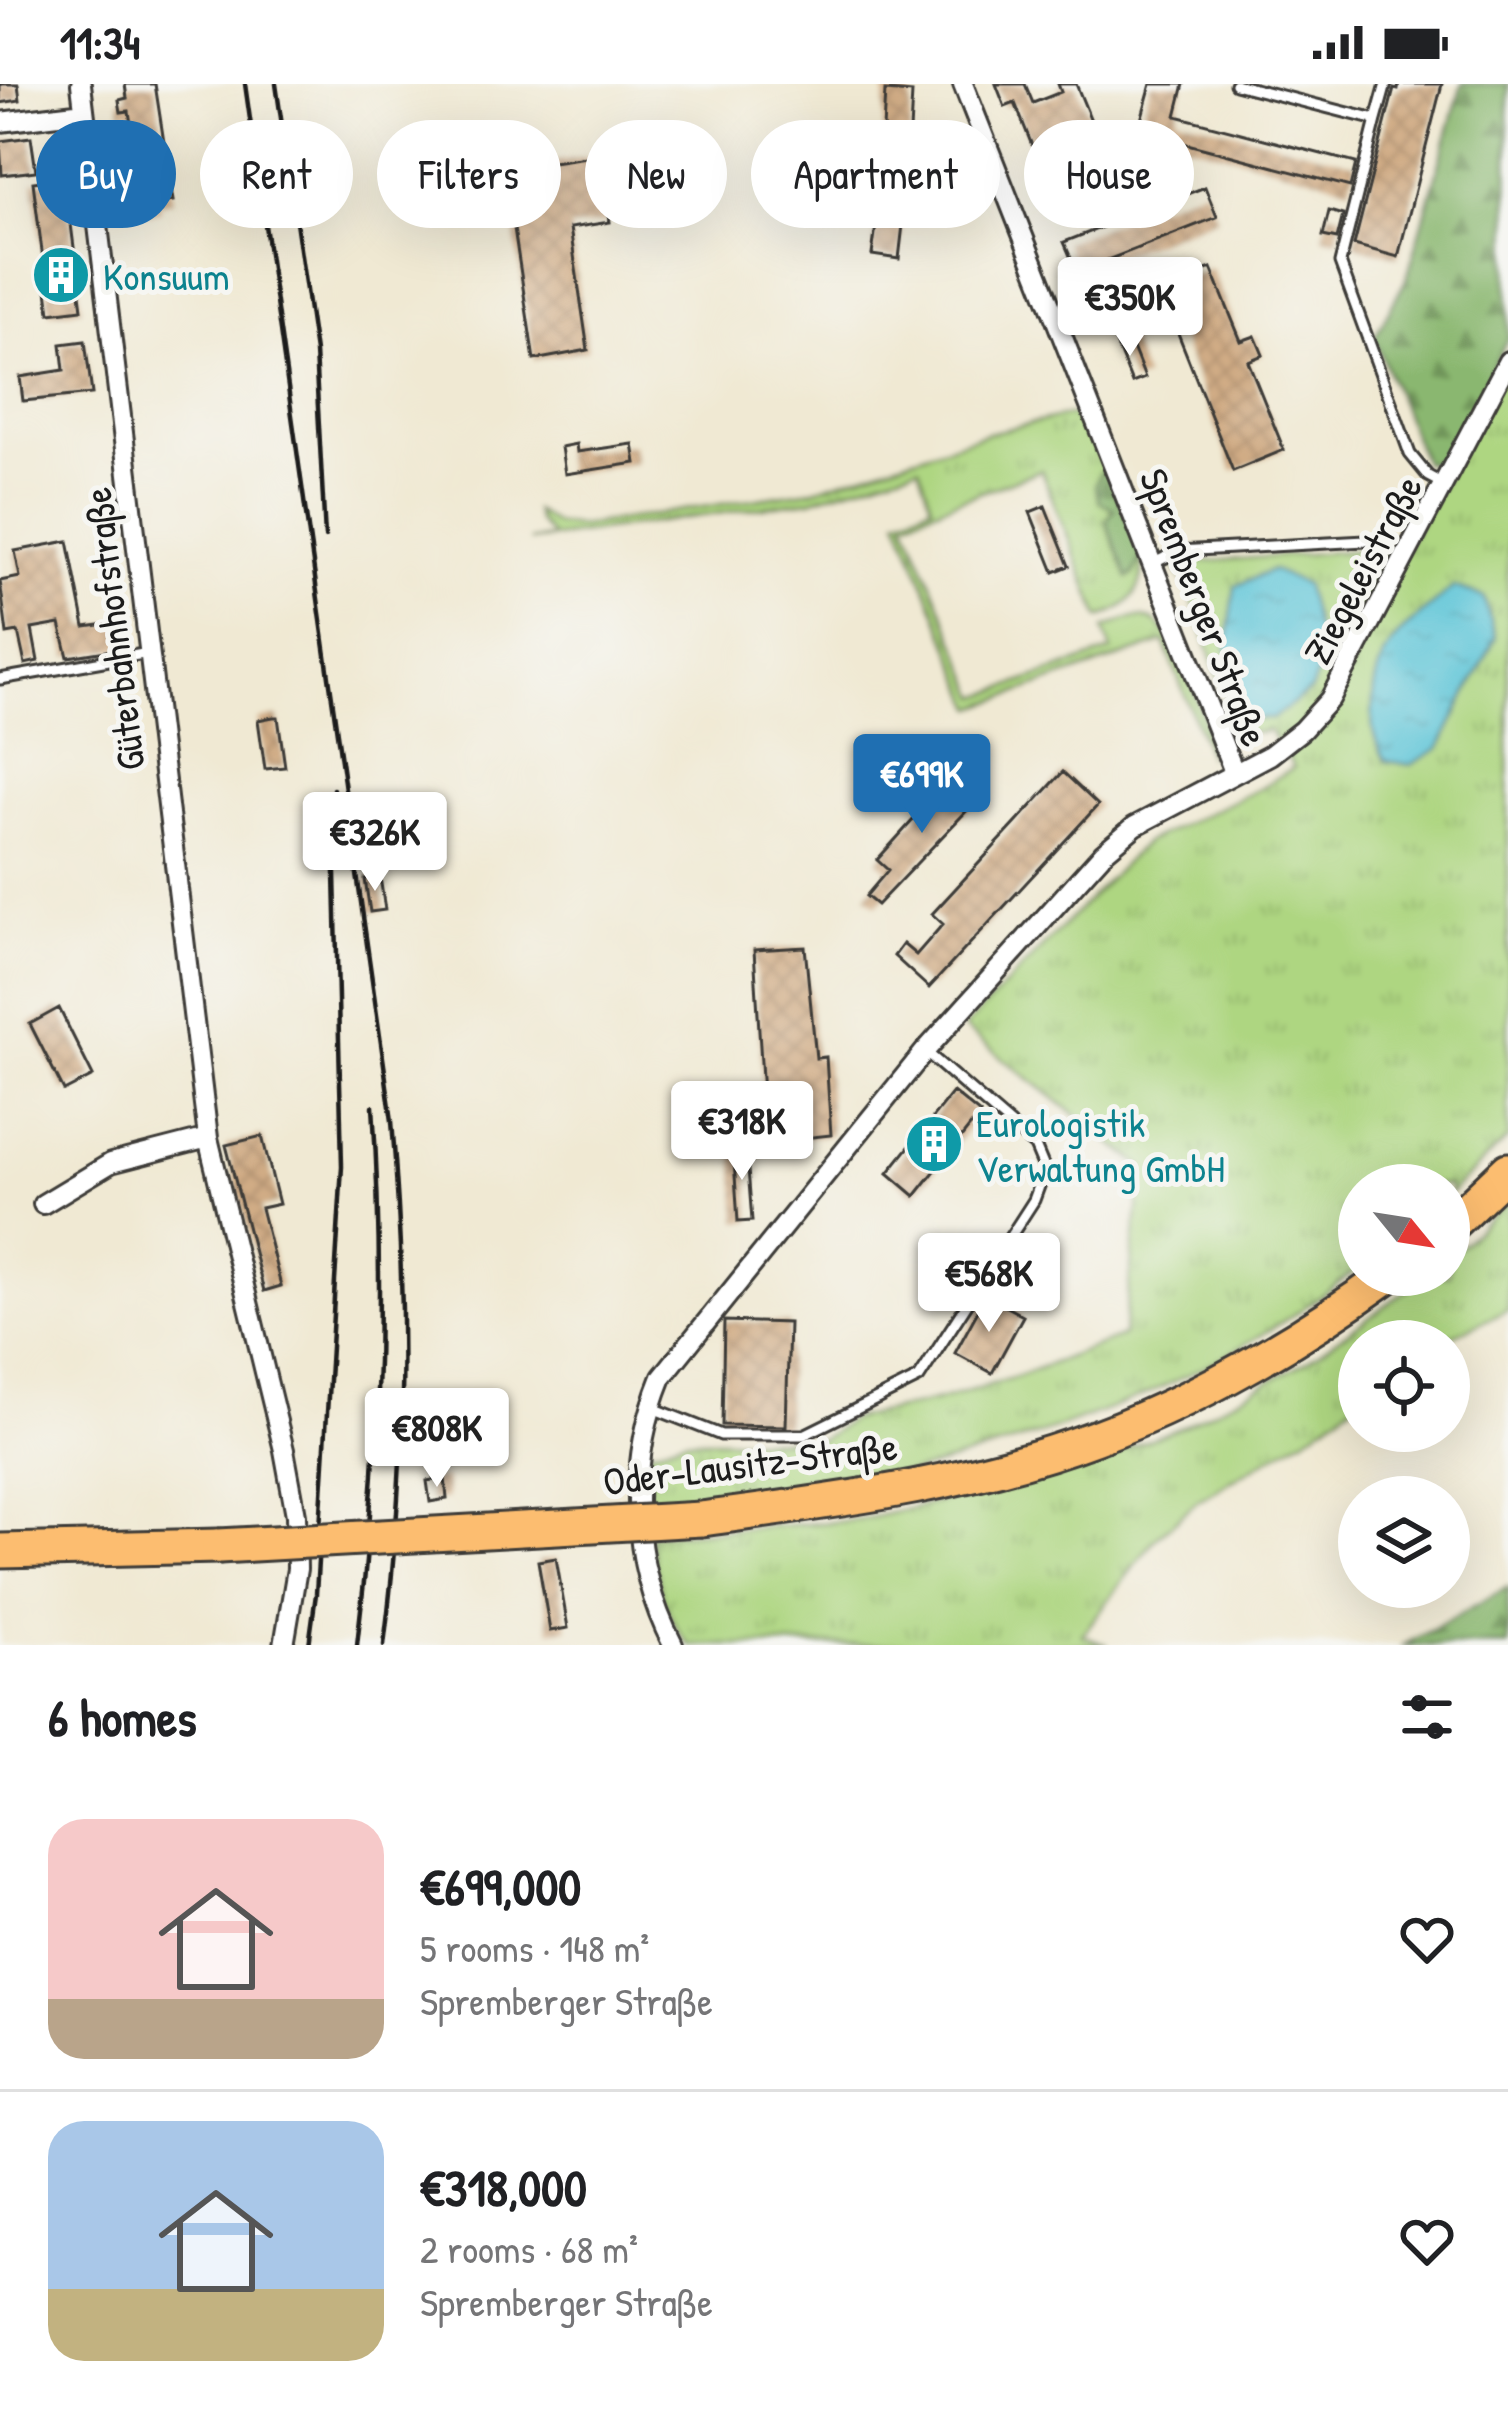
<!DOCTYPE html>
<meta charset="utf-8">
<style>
body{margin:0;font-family:"Patrick Hand",sans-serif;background:#f6f6f6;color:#202124;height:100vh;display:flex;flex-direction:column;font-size:45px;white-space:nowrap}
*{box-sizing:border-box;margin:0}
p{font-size:39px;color:#757577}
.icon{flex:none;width:66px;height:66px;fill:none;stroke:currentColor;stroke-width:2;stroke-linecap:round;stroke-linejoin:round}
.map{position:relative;height:1561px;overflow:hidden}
.details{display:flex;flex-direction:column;background:#fff;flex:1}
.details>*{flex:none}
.top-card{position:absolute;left:36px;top:36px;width:1437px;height:108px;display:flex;gap:24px}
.needle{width:78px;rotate:120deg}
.fabs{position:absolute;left:1338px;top:1080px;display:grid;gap:24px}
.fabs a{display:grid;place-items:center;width:132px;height:132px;border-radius:50%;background:#fff;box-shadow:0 12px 48px #0002;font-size:60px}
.price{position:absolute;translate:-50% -102px;padding:0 27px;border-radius:12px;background:#fff;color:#222;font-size:39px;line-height:78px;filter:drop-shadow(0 3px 6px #0008)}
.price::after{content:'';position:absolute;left:50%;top:72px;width:36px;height:27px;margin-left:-18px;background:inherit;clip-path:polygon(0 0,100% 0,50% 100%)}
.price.on{background:#1f6fb2;color:#fff}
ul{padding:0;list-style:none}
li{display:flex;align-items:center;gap:36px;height:300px;padding:0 48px}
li+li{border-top:3px solid #e0e0e0}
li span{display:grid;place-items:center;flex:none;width:336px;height:240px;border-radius:36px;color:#555}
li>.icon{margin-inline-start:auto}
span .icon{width:144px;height:144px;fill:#fffc;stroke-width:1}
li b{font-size:51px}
h2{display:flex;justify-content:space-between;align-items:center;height:144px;padding:0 48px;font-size:51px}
.chip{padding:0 42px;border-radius:54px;background:#fff;box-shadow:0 12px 48px #0002;font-size:42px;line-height:108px}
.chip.on{background:#1f6fb2;color:#fff}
.status{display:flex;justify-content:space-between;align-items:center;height:84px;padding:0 60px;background:#fff;direction:ltr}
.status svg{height:33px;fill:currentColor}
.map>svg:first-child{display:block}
.grass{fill:url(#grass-tufts);stroke:#65794e;stroke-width:3}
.forest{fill:url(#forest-firs);stroke:#536a46;stroke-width:3}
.water{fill:url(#water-ripples);stroke:#3c707a;stroke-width:3}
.building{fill:url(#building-cross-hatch)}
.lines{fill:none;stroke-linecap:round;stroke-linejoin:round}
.service-casing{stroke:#3c3b37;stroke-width:15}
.minor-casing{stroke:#3c3b37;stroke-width:24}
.trunk-casing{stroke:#3c3b37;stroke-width:39}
.service{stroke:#fff;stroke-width:9}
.minor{stroke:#fff;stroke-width:18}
.trunk{stroke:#fcbd6f;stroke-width:33}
.rail{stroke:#1c1c1c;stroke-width:4.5}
.trunk-bridge-casing{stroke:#3c3b37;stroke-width:39;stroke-linecap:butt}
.trunk-bridge{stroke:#fcbd6f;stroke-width:33}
.labels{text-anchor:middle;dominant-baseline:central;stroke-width:10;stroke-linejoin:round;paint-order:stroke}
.culture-label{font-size:39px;fill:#0d838f;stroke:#f6f6f2;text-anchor:start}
.street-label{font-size:39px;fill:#1c1c1c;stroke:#f6f6f2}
</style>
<div class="status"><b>11:34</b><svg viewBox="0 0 49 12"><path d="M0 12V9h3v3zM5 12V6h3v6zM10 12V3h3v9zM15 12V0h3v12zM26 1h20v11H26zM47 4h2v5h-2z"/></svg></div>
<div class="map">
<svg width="1508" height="1561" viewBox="0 0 1508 1561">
<defs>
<pattern id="grass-tufts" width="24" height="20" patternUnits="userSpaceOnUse" patternTransform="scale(3)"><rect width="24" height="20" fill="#aed681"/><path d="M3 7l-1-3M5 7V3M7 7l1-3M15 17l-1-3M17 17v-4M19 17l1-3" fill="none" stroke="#95b76f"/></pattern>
<pattern id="forest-firs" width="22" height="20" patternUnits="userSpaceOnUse" patternTransform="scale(3)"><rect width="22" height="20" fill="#8ab76f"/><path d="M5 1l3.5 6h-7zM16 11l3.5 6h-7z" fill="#70945a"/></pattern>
<pattern id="water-ripples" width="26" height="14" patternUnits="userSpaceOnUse" patternTransform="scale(3)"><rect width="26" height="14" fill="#5bc4d7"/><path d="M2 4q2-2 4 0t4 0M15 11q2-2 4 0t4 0" fill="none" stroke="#4fa8b8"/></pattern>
<pattern id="building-cross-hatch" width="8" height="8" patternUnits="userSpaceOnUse" patternTransform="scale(3)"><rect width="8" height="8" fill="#d0ac85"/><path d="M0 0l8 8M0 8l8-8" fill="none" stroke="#b29372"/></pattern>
</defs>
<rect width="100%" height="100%" fill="#f6f6f2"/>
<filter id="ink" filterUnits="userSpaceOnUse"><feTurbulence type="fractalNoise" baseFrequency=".00833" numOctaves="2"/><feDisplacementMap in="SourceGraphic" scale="24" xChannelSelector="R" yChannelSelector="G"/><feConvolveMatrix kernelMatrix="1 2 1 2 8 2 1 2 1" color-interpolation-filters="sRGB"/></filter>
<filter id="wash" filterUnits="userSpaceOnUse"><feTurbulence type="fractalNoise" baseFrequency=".004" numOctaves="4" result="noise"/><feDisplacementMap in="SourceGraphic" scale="48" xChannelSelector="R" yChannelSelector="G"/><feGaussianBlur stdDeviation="2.7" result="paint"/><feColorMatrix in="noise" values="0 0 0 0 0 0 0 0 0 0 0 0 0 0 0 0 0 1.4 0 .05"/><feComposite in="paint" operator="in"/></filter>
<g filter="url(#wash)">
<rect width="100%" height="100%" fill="#f0e9d3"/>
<path class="grass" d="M1508 279V1054L1449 1110V1101H1359V1184C1241 1276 1125 1326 982 1368 927 1385 870 1401 812 1407 758 1413 702 1414 647 1418L649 1367 685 1355 820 1356 852 1335 936 1317 1016 1293 1123 1252 1143 1083 964 944 1144 759 1259 705 1294 683 1269 646C1251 652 1246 649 1233 635L1188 504 1173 480 1373 465 1395 483Z
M1070 331C1104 344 1108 388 1108 420L1114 425 1111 431 1136 480 1142 472C1146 507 1130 522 1100 534L1041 386 905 436 979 613 1112 567 1104 545C1120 538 1134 530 1151 536 1179 546 1200 629 1211 656L1208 670 1164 558 975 624 898 434 932 421 919 382 810 416 529 457 552 453 538 437 535 427 556 440 582 442 812 406 988 349Z
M1508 1117V1226L1440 1257H1359V1315L1318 1345 1197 1417 1153 1457 1082 1551 1108 1561H689C663 1529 655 1491 650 1451L860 1436 1072 1387 1186 1341 1305 1278 1429 1191H1449V1172Z"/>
<path class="forest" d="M1462 0H1508V253L1447 377 1424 379 1374 254 1407 194Z
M1100 388 1108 389 1142 472 1134 490 1128 494 1106 438 1114 425 1099 417 1095 402Z
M1508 1503V1561H1404Z"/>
<path class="water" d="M1273 486 1305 501 1323 575 1311 606 1272 635H1254L1237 625 1227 562 1235 502Z
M1453 503 1484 513 1495 554 1440 664 1411 681 1386 677C1371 651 1371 645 1373 615 1378 555 1411 541 1453 503Z"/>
<g id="blocks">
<path class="building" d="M0 0H18L20 16 0 19Z
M125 0H155L173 117 160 119 161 127 144 130 129 27 121 28 119 16 127 14Z
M996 0H1025L1033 19 1061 8 1058 0H1076L1101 61 1041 84 1015 19 1005 23Z
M1151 0H1184L1176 32 1356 79 1350 103 1138 47Z
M1399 0H1442L1398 173 1354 161 1394 5 1398 6Z
M885 7 912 9 909 67 882 65Z
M31 53 36 87 2 91 0 57Z
M600 71 610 138 570 144 588 266 534 276 505 85Z
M65 94 82 225 50 229 33 98Z
M1205 103 1217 133 1077 188 1064 158Z
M880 112 906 115 899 175 872 171Z
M1329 127 1343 131 1337 155 1323 152Z
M1211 184 1241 257 1255 252 1263 271 1248 277 1284 366 1233 387 1160 204Z
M1128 251 1145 294 1132 299 1115 257Z
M85 257 92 310 23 317 20 293 64 286 61 260Z
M576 360 577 368 633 360 636 379 565 390 561 363Z
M1045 422 1069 482 1054 488 1030 428Z
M68 457 85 543 121 538 125 564 68 573 60 540 32 545 38 577 25 580 18 548 7 550 0 497 20 493 15 467Z
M273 633H278L285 683 265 685 258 636Z
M1063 688 1098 721 929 904 894 872 903 860 916 871 943 840 932 830Z
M952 693 977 716 877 821 866 812 888 786 877 776Z
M380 793 385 826 370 828 365 795Z
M805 863 816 974 826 973 831 1051 766 1058 754 866Z
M59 924 93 992 64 1007 30 940Z
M953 1008 980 1030 915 1112 888 1089Z
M262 1052 279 1120 261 1124 281 1202 264 1207 226 1061Z
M746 1059 752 1137 738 1138 733 1060Z
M986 1212 1023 1232 992 1289 955 1269Z
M724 1237 789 1239 786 1342 722 1341Z
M445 1394 447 1415 430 1418 427 1397Z
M556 1474 568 1544 550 1547 538 1477Z"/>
</g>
</g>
<g filter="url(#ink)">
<use href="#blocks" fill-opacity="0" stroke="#3c3b37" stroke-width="3"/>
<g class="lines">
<g class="service-casing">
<path id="service" d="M1235 0 1376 36 1386 0
M1376 36 1340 179 1410 370 1428 392 1443 400
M1154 479 1178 467 1366 457
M0 595 149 569
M650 1323 721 1351H804L919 1294 1034 1116 1045 1086 1035 1062 926 968"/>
</g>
<g class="minor-casing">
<path id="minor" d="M81 0 208 1054 284 1366 296 1431 297 1485 284 1561
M963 0 1234 688
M0 38 84 28
M43 1120 111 1079 208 1054
M673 1561C630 1478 627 1379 662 1293L925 967 1103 769 1135 742 1270 671 1302 646 1330 615 1508 277"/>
</g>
<g class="trunk-casing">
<path id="trunk" d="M1449 1142 1508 1086
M701 1435C833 1417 969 1401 1094 1354 1200 1315 1298 1257 1389 1191
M0 1467 219 1462"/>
</g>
<use href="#service" class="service"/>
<use href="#minor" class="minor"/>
<use href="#trunk" class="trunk"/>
<path class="rail" d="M245 0 392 1037C407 1217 407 1381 384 1561
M276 0 315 268 325 453
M309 1561 316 1510 342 1082 333 705
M357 1561C379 1381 385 1203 373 1022"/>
<g class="trunk-bridge-casing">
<path id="trunk-bridge" d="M219 1462 701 1435"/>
</g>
<use href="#trunk-bridge" class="trunk-bridge"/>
</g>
</g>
<defs>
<g id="building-disc" transform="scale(3)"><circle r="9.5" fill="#0f9aa8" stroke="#f6f6f2"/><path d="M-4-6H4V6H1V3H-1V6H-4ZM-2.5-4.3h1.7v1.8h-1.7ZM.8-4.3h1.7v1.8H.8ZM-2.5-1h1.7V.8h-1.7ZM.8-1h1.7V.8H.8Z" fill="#fff"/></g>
</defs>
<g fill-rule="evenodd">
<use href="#building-disc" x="61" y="191"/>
<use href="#building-disc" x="934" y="1060"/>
</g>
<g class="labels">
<g class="culture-label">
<text x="103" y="191">Konsuum</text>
<text x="976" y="1038">Eurologistik<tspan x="976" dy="45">Verwaltung GmbH</tspan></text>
</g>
<g class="street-label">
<text transform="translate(1362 485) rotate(-62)">Ziegeleistraße</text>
<text transform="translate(1205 523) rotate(69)">Spremberger Straße</text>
<text transform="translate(113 545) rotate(-97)">Güterbahnhofstraße</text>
<text transform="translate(750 1379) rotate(-7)">Oder-Lausitz-Straße</text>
</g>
</g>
</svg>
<div class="fabs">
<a><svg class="needle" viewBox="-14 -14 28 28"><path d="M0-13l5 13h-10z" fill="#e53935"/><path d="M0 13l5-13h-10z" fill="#757577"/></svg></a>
<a><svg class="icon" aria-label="locate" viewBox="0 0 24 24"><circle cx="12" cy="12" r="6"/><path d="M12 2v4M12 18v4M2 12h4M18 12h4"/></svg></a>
<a><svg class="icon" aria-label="layers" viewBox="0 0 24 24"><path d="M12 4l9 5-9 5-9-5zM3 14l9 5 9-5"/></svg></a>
</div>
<b class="price" style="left:1130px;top:275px">€350K</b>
<b class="price on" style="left:922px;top:752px">€699K</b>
<b class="price" style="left:375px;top:810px">€326K</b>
<b class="price" style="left:742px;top:1099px">€318K</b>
<b class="price" style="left:989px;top:1251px">€568K</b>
<b class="price" style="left:437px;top:1406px">€808K</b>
<div class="top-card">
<a class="chip on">Buy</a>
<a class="chip">Rent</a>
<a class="chip">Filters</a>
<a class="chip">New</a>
<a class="chip">Apartment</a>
<a class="chip">House</a>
</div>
</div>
<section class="details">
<h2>6 homes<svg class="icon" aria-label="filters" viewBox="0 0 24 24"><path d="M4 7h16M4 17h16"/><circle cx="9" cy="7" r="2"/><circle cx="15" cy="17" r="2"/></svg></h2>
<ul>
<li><span style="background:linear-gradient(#f6c9c9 75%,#b9a48a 0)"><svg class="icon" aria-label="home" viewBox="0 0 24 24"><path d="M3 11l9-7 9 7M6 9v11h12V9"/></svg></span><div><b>€699,000</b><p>5 rooms · 148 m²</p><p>Spremberger Straße</p></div><svg class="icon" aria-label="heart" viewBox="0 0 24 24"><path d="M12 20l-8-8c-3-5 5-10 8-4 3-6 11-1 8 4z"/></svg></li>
<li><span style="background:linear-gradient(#a9c7e8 70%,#c2b280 0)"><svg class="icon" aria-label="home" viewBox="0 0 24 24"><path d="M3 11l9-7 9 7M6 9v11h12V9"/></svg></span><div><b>€318,000</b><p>2 rooms · 68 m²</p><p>Spremberger Straße</p></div><svg class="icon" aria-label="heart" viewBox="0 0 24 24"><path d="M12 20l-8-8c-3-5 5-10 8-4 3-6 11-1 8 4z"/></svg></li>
</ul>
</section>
